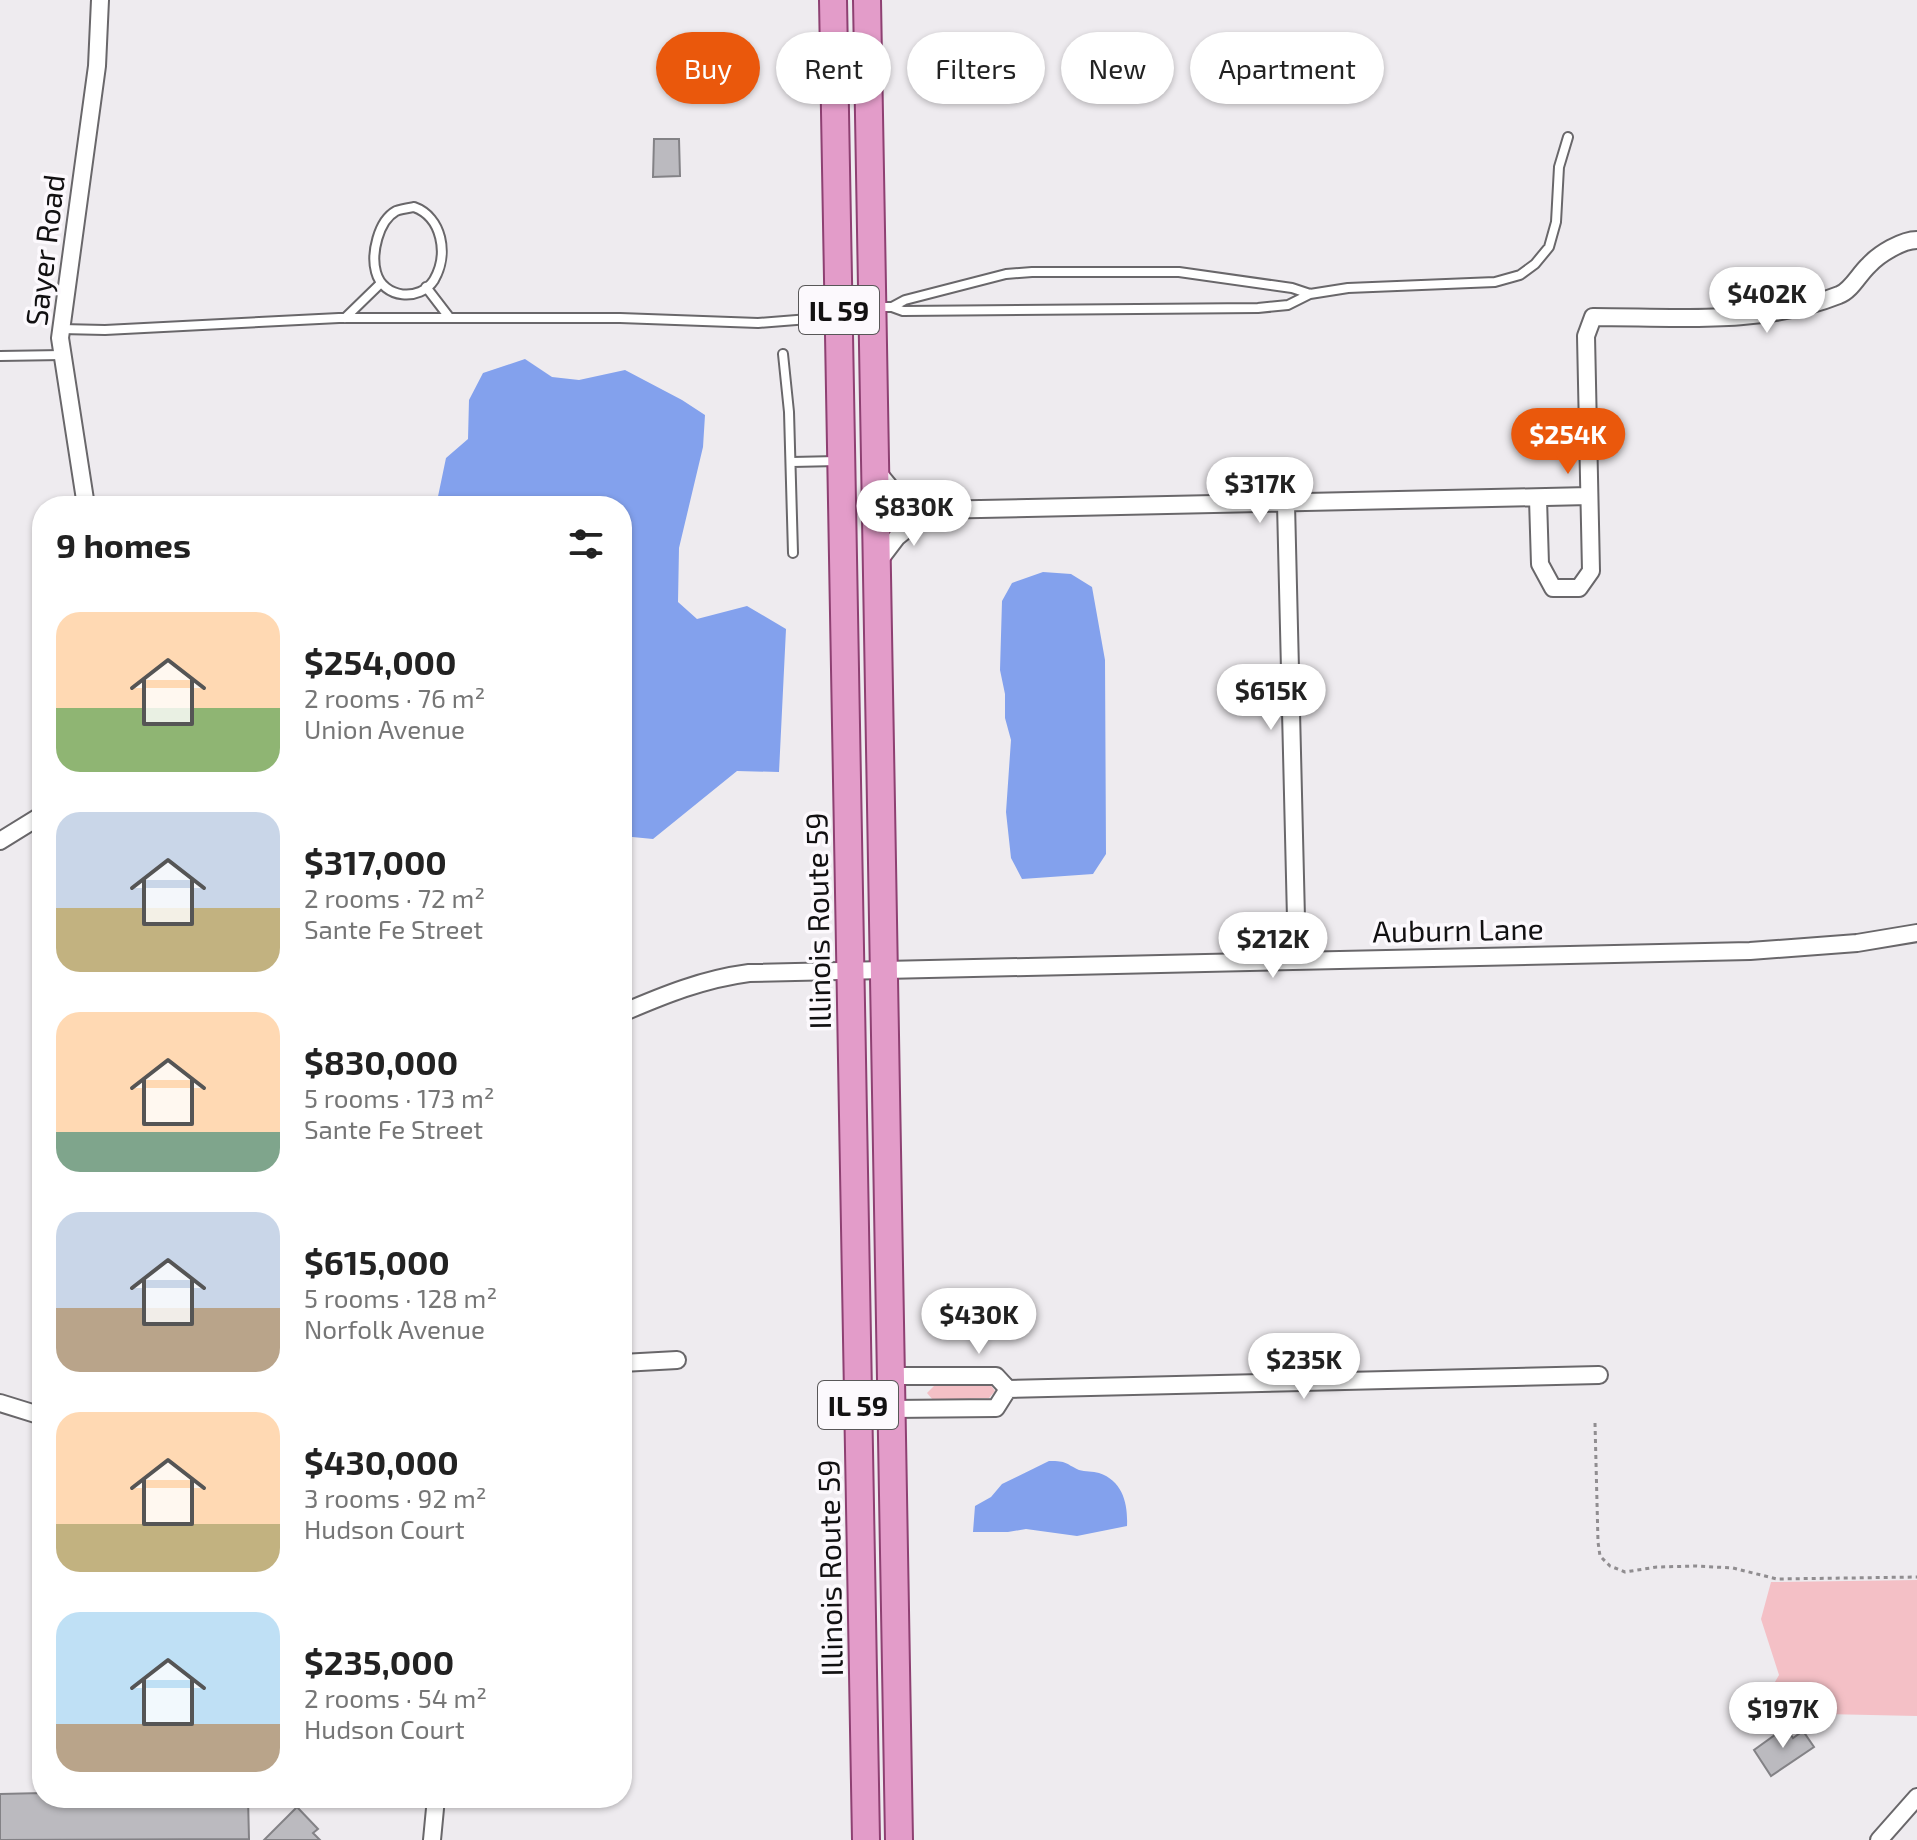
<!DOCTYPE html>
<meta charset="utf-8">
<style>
body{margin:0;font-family:"Exo 2",sans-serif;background:#f6f6f6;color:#222;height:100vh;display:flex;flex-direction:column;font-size:30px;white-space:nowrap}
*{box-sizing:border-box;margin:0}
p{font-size:26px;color:#767676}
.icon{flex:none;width:44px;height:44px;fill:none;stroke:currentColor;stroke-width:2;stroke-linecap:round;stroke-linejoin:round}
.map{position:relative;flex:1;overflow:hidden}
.drawer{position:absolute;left:32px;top:496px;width:600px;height:1312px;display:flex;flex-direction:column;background:#fff;border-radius:32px;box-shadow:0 2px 6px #0004}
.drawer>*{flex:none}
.banner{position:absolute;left:656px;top:32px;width:760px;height:72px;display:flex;gap:16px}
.price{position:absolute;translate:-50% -68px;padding:0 18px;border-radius:28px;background:#fff;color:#222;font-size:26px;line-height:52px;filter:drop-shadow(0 2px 4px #0008)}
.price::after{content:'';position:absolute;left:50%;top:48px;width:24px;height:18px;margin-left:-12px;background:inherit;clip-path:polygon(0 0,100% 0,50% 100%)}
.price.selected{background:#ea580c;color:#fff}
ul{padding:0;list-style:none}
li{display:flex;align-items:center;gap:24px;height:200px;padding:0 24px}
li span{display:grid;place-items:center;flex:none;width:224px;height:160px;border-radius:24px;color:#555}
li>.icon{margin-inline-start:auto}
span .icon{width:96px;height:96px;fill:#fffc;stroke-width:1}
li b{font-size:34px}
h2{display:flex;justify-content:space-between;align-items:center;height:96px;padding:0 24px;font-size:34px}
.pill{padding:0 28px;border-radius:36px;background:#fff;box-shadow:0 2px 6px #0004;font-size:28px;line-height:72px}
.pill.selected{background:#ea580c;color:#fff}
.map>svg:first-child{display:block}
.green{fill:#f4c0c6}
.water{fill:#83a1ed}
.building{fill:#bbbabf;stroke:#838286;stroke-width:2}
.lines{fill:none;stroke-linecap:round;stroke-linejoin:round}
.lane-casing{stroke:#69676a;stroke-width:12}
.street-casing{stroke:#69676a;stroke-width:20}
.primary-casing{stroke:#8e4072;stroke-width:30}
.path{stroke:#908d90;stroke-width:3;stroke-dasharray:4 4;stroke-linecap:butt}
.lane{stroke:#fff;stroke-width:8}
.street{stroke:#fff;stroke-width:16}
.primary{stroke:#e39cc9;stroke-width:26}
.labels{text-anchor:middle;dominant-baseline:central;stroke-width:7;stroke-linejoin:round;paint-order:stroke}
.shield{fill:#fcf9fd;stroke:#585758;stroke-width:2}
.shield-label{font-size:28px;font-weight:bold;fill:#121112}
.street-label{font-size:30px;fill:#121112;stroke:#fcf9fd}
</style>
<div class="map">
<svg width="1917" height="1840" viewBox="0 0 1917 1840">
<rect width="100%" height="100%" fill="#eeebef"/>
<path class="green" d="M990 1384 995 1391 989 1398 933 1400 927 1393 935 1385Z
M1917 1580V1716L1778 1713 1768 1694 1779 1675 1761 1619 1771 1582Z"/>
<path class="water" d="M525 359 552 377 579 380 625 370 682 400 705 415 703 447 679 548 678 602 697 619 747 606 786 629 779 772 737 771 653 839 622 836V506H436L446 458 468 439 469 400 483 373Z
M1043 572 1071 574 1092 587 1105 660 1106 854 1093 874 1022 879 1011 858 1006 812 1011 740 1005 718V694L1000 670 1002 601 1012 583Z
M1049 1461C1068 1461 1064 1463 1079 1470 1085 1472 1093 1471 1099 1473 1123 1481 1128 1504 1127 1526L1077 1536 1026 1529 1008 1532H973L975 1506 991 1497 1002 1484Z"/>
<path class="building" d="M654 139H679L680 176 653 177Z
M1786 1727 1793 1738 1803 1731 1814 1747 1771 1776 1754 1750Z
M42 1793V1798H248L249 1839 0 1840V1794Z
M297 1807 318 1829 313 1833 320 1840H264Z"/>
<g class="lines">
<g class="lane-casing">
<path id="lane" d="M414 207C442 217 449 254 434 280 420 302 383 299 376 272 371 254 378 221 396 211 401 209 408 208 414 207Z
M426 287 449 317
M877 307H892L905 300 1006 274 1032 272H1179L1292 288 1310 294 1348 288 1495 282 1520 275 1535 264 1549 247 1556 222 1559 167 1568 137
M892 307 903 311 1258 308 1288 305 1310 294
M345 318 380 284
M61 329 105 330 339 318H620L758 323 834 317
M783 354 789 412 793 553
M0 356 62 355
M792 462 837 461"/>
</g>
<g class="street-casing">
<path id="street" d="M875 469 898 497 930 510 1589 496
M1538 499 1540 564 1553 588H1579L1591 571 1586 336 1593 317C1675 317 1761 326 1839 295 1851 291 1859 274 1869 265 1879 254 1902 240 1917 240
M1286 504 1297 960
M86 506 60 338 97 66 100 0
M878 562 897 537 930 510
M0 841 42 815
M622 1013C664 995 703 979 749 973L1750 951 1857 943 1917 933
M622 1363 677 1360
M891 1376H996L1008 1389
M1008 1389 1599 1375
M0 1403 42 1416
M892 1409 996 1408 1008 1389
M432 1840 436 1798
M1879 1840 1917 1797"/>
</g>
<g class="primary-casing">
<path id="primary" d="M833 0 866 1840
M867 0 899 1840"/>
</g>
<path class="path" d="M1595 1423 1598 1542 1600 1556 1610 1566 1625 1572 1657 1567 1696 1566 1733 1568 1777 1579 1917 1577"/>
<use href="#lane" class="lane"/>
<use href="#street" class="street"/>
<use href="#primary" class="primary"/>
</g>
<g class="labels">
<g class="shield">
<rect x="799" y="286" width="80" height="48" rx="6"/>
<rect x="818" y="1381" width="80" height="48" rx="6"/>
</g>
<g class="shield-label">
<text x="839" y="310">IL 59</text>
<text x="858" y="1405">IL 59</text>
</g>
<g class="street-label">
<text transform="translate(44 250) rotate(-83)">Sayer Road</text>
<text transform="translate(817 921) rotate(-91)">Illinois Route 59</text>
<text transform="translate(1458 929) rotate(-1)">Auburn Lane</text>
<text transform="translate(829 1568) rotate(-91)">Illinois Route 59</text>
</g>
</g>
</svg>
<b class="price" style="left:1767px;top:335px">$402K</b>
<b class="price selected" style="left:1568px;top:476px">$254K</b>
<b class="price" style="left:1260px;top:525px">$317K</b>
<b class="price" style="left:914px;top:548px">$830K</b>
<b class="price" style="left:1271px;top:732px">$615K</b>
<b class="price" style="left:1273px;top:980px">$212K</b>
<b class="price" style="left:979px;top:1356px">$430K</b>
<b class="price" style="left:1304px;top:1401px">$235K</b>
<b class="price" style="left:1783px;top:1750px">$197K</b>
<div class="banner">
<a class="pill selected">Buy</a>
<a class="pill">Rent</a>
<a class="pill">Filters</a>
<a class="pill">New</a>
<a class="pill">Apartment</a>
</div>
<section class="drawer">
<h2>9 homes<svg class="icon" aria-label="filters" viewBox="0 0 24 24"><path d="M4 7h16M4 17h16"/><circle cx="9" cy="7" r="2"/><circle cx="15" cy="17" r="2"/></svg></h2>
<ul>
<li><span style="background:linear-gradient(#ffd9b3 60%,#8fb573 0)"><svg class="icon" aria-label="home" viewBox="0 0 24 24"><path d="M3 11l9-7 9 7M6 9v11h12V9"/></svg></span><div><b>$254,000</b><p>2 rooms · 76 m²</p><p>Union Avenue</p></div></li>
<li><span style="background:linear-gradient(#c9d6e8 60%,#c2b280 0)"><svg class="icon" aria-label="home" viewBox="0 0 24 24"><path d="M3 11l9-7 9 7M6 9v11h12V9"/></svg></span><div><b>$317,000</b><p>2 rooms · 72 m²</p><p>Sante Fe Street</p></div></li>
<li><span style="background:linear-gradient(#ffd9b3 75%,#7fa58c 0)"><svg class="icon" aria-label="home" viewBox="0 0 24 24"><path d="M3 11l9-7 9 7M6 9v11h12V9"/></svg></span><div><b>$830,000</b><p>5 rooms · 173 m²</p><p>Sante Fe Street</p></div></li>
<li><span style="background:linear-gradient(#c9d6e8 60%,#b9a48a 0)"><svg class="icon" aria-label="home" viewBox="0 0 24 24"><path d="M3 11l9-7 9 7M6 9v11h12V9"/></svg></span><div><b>$615,000</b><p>5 rooms · 128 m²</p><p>Norfolk Avenue</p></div></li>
<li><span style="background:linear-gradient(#ffd9b3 70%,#c2b280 0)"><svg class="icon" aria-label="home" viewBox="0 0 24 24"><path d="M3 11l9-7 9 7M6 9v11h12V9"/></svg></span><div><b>$430,000</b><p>3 rooms · 92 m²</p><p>Hudson Court</p></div></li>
<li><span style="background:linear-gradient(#bfe0f5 70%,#b9a48a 0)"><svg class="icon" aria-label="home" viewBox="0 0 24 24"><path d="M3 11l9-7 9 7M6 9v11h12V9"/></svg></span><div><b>$235,000</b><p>2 rooms · 54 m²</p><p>Hudson Court</p></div></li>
</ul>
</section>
</div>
